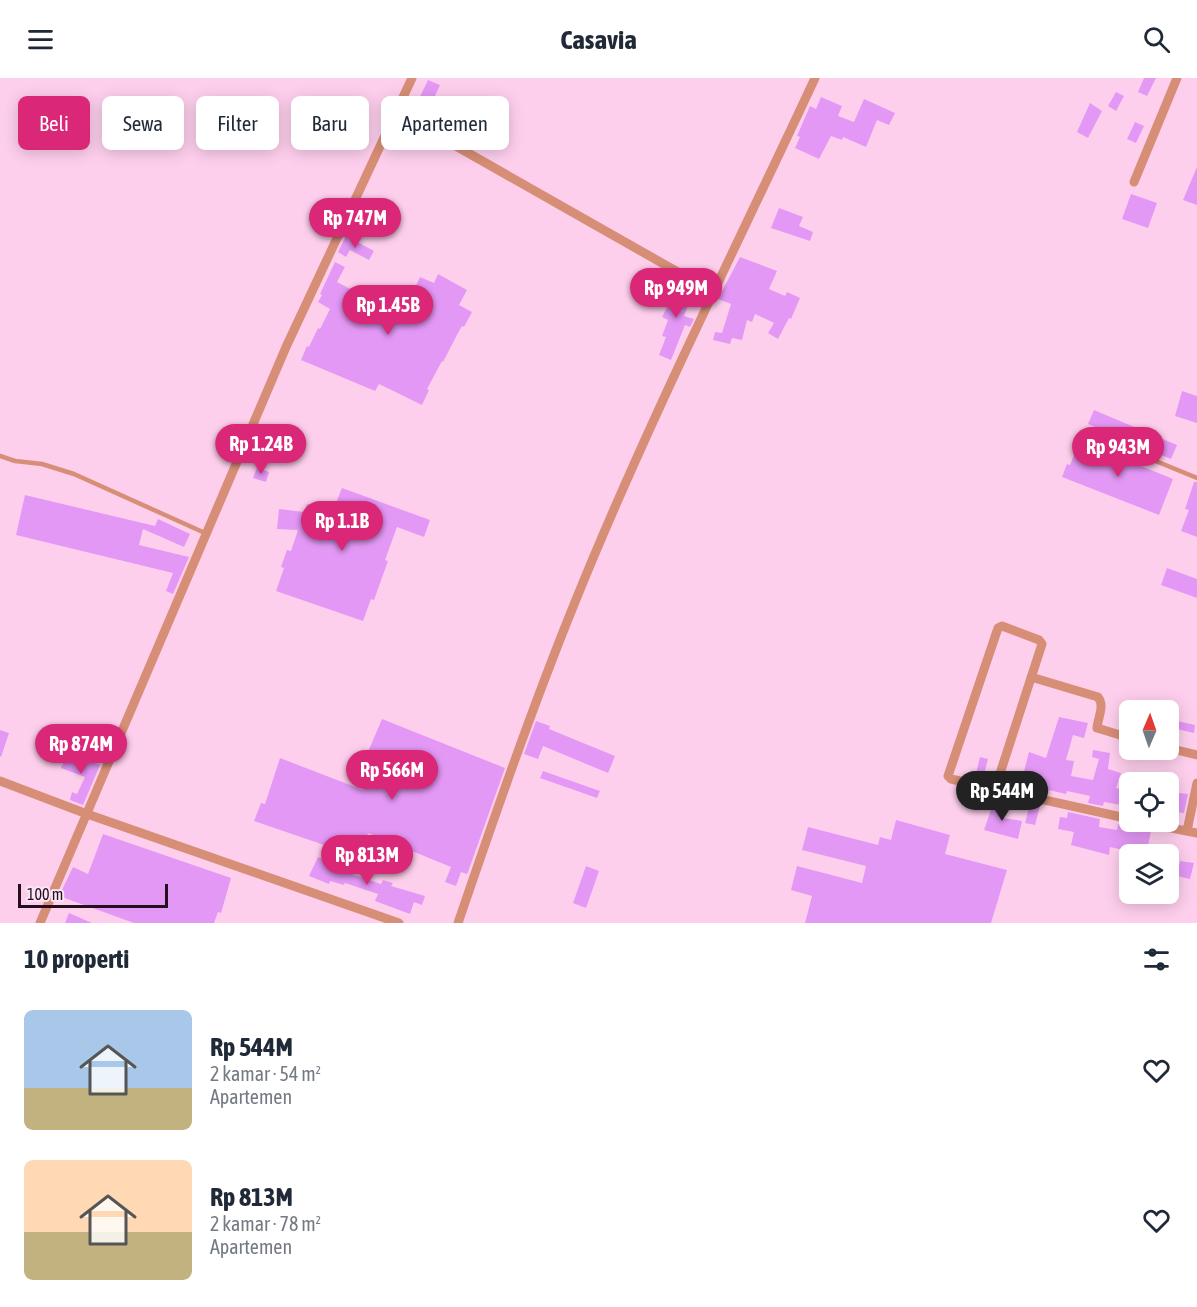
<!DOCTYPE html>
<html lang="id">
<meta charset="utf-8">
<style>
body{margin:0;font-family:"Asap Condensed",sans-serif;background:#f2f2f3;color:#1f2937;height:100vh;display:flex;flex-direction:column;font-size:22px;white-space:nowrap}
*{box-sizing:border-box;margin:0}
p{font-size:20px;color:#747a83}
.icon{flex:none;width:33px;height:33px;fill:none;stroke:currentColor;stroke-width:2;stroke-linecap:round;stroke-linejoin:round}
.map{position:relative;height:845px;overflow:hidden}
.sheet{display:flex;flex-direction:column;background:#fff;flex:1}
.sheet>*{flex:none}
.top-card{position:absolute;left:18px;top:18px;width:600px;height:54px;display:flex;gap:12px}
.needle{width:39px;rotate:2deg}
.fabs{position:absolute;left:1119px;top:622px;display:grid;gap:12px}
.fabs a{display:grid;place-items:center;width:60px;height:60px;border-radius:9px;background:#fff;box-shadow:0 3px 15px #0003;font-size:30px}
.scale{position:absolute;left:18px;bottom:15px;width:150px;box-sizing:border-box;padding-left:6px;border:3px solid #230f1d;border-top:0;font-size:16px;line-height:21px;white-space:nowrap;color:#230f1d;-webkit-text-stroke:4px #fce5f4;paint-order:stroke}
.price{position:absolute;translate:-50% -51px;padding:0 14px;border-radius:21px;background:#db2777;color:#fff;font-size:20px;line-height:39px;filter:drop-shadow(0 2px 3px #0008)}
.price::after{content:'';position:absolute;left:50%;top:36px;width:18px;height:14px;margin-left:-9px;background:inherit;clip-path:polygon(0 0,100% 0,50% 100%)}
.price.current{background:#222;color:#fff}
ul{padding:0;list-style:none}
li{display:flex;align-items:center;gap:18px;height:150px;padding:0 24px}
li span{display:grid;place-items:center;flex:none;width:168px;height:120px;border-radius:9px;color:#555}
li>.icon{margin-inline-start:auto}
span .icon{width:72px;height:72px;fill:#fffc;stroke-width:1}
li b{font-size:26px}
h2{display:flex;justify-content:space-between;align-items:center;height:72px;padding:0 24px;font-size:26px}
.tag{padding:0 21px;border-radius:9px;background:#fff;box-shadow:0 3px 15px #0003;font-size:21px;line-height:54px}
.tag.current{background:#db2777;color:#fff}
header{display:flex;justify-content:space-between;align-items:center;height:78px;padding:0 24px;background:#fff;font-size:27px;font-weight:700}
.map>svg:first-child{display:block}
.building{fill:#e498f6}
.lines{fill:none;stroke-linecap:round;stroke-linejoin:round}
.lane{stroke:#d78e76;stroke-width:4.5}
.street{stroke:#d78e76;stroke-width:9}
</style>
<header><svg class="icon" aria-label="menu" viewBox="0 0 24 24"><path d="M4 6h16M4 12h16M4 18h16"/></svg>Casavia<svg class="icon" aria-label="search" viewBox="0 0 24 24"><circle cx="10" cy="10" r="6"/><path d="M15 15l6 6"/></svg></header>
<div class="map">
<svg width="1197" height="845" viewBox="0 0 1197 845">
<rect width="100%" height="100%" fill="#fecfed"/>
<path class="building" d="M1144 0H1156L1147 18 1138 14Z
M428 2 440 7 429 31 417 25Z
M1116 14 1124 18 1116 33 1108 28Z
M821 19 842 28 838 38 854 44 864 21 895 35 889 47 877 42 866 69 843 59 842 62 831 58 819 81 795 70 800 59 797 58 810 28 816 31Z
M1090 25 1102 33 1088 60 1077 54Z
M1135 44 1144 48 1136 65 1127 61Z
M1197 89V127L1183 122Z
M1131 116 1157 125 1148 150 1122 141Z
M779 130 803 139 799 148 813 154 810 163 771 150Z
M346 158 374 173 369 182 350 172 346 179 338 174Z
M740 179 777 193 769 211 785 218 787 214 800 220 791 241 789 240 778 261 768 255 774 245 755 236 752 244 747 242 742 262 732 260 730 266 713 262 715 254 722 255 731 226 718 221Z
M335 184 345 189 337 204 402 238 420 199 434 205 438 196 467 212 459 227 472 234 464 249 462 248 458 255 443 284 442 283 427 311 429 312 422 327 379 306 375 313 301 282 307 268 309 269 318 250 320 251 330 231 318 224 322 217 320 216Z
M675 205 693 214 684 238 694 241 690 249 685 247 671 282 659 277 666 259 662 258 668 242 662 239 668 227 667 226 669 219Z
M1182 313 1197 318V345L1175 338Z
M1094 332 1177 367 1171 381 1088 346Z
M1080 363 1173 401 1159 437 1062 399 1067 386 1070 387Z
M257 390 269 394 266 404 253 400Z
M1194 404H1197V459L1181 453 1189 432 1185 431Z
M342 410 430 442 424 459 397 449 385 482 388 483 374 522 371 521 363 543 276 513 284 490 281 489 287 472 291 473 298 452 277 451 279 431 304 434 307 426 332 435Z
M25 417 155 448 158 441 190 456 184 469 143 451 139 467 189 479 173 516 166 513 173 495 16 457Z
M1167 490 1197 501V520L1161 507Z
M1059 639 1088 645 1084 660 1073 657 1066 682 1074 683 1071 698 1093 702 1099 681 1092 679 1093 672 1110 675 1108 691 1121 695 1116 710 1129 713 1127 728 1104 724 1103 728 1088 725 1090 718 1067 713 1066 716 1049 712 1048 716 1014 706 1013 708 1004 706 1008 693 1023 697 1029 674 1046 680Z
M382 641 505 690 468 794 467 796 461 794 456 808 445 804 451 789 368 755 363 770 401 784 397 792 254 743 261 725 265 726 280 680 363 712 374 684 365 681Z
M1168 641 1195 647 1194 655 1168 649Z
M536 643 550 648 549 651 615 678 608 695 543 668 538 681 524 676Z
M0 652 9 655 1 679 0 678Z
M68 675 100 687 83 727 70 722 72 714 77 716 85 699 61 690Z
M980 679 988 681 983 701 975 699Z
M543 693 600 713 597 720 540 700Z
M1168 714 1188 716 1184 735 1173 734 1174 725H1168Z
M995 720 1005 723 1001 737H1004L1003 740 1022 743 1018 761 984 752Z
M1030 726 1040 728 1035 747 1025 745Z
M1068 734 1100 741 1099 749 1117 752 1118 746 1151 753 1146 777H1136L1137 775 1110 769 1109 777 1071 767 1074 754 1058 751 1060 739 1067 740Z
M896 742 950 757 945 776 1007 792 991 845H805L812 818 791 812 797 788 862 805 866 788 802 772 808 749 878 767 880 759 891 762Z
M103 756 231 800 221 835 218 834 214 845H134L59 818 73 789 88 796Z
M318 779 349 791 348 795 381 806 383 802 393 805 391 808 425 818 422 827 414 824 410 836 375 823 378 816 345 805 344 807 330 803 329 806 309 798Z
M1180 783 1194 785 1190 801 1177 798Z
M586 788 599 793 586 830 573 825Z
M69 835 92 845H65Z"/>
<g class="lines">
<path class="lane" d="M1092 357 1197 400
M0 378 15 383 42 386 74 396 205 455"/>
<path class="street" d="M396 34 713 214
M1134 104 1177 0
M1031 599 1098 619C1105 628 1098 639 1097 650L1130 660
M1168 670 1197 677
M0 703 87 736 399 845
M995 711 1042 566 1039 562 1002 548 998 550 948 698 951 701 1130 741
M1141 744 1197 755
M1187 753 1197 705
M40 845 286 269 412 0
M458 845C495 737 532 630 575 524 647 346 734 174 815 0"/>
</g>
</svg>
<div class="fabs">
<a><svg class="needle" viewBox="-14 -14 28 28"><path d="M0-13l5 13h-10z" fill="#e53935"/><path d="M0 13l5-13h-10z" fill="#747a83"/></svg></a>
<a><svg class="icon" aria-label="locate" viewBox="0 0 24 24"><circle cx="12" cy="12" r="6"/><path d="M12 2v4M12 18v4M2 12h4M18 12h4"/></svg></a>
<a><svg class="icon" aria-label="layers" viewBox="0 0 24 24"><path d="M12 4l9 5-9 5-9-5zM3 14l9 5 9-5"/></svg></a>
</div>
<div class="scale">100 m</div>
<b class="price" style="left:355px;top:171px">Rp 747M</b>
<b class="price" style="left:676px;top:241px">Rp 949M</b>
<b class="price" style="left:388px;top:258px">Rp 1.45B</b>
<b class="price" style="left:261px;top:397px">Rp 1.24B</b>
<b class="price" style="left:1118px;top:400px">Rp 943M</b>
<b class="price" style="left:342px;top:474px">Rp 1.1B</b>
<b class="price" style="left:81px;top:697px">Rp 874M</b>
<b class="price" style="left:392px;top:723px">Rp 566M</b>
<b class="price current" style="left:1002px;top:744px">Rp 544M</b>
<b class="price" style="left:367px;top:808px">Rp 813M</b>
<div class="top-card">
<a class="tag current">Beli</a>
<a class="tag">Sewa</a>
<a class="tag">Filter</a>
<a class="tag">Baru</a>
<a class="tag">Apartemen</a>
</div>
</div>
<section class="sheet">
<h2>10 properti<svg class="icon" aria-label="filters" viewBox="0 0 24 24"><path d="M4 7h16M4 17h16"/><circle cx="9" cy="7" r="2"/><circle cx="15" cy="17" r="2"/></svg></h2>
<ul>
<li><span style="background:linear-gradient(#a9c7e8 65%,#c2b280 0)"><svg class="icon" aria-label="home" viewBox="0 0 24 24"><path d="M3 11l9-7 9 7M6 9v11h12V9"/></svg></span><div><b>Rp 544M</b><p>2 kamar · 54 m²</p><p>Apartemen</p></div><svg class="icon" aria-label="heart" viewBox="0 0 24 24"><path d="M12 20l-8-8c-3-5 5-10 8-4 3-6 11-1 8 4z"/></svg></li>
<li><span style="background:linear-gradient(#ffd9b3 60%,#c2b280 0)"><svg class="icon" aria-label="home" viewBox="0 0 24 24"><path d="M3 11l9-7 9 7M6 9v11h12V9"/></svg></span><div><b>Rp 813M</b><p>2 kamar · 78 m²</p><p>Apartemen</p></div><svg class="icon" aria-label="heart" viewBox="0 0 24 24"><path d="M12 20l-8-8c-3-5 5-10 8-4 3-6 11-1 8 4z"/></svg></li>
</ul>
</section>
